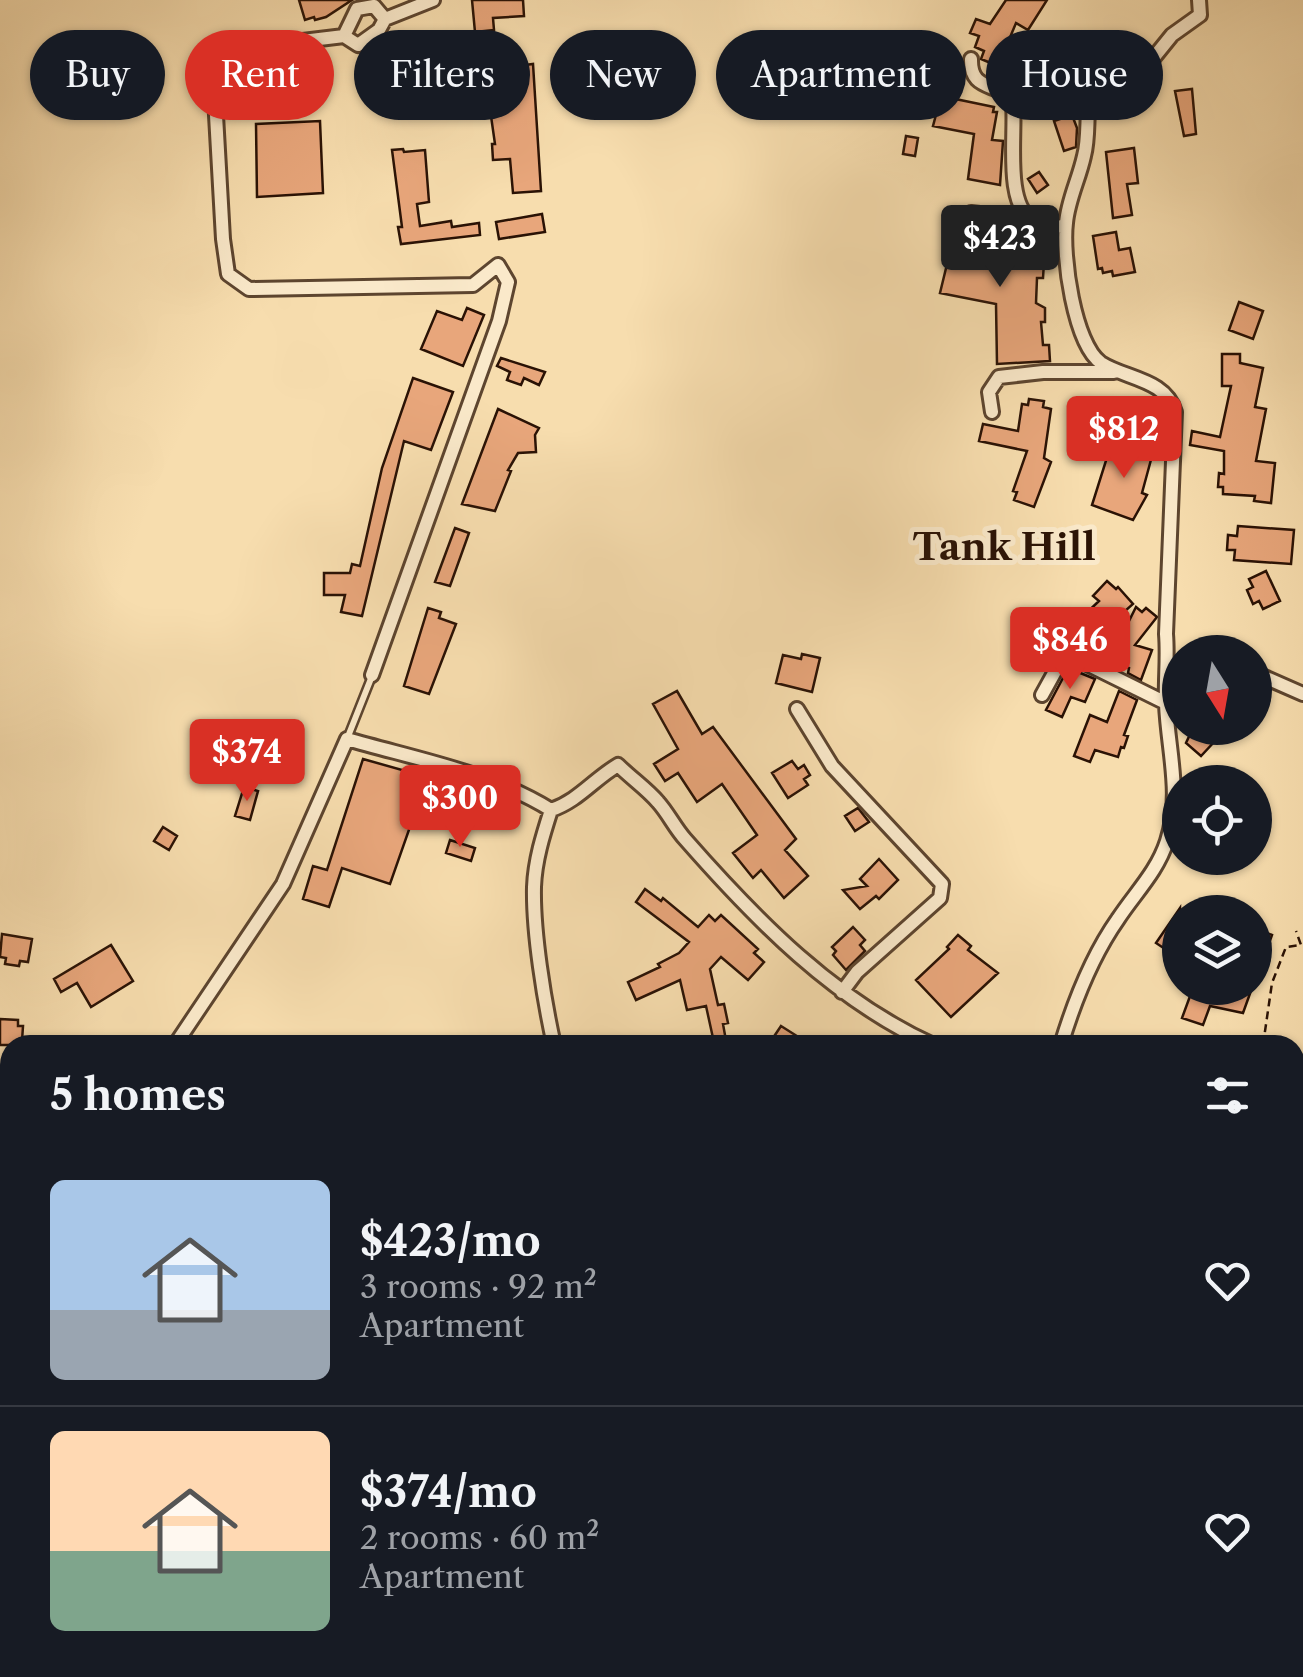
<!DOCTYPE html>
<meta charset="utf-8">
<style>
body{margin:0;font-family:"Libre Caslon Text",serif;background:#242831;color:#f1f3f6;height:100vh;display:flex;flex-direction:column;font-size:38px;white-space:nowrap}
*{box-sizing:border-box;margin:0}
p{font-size:32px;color:#9ea1a6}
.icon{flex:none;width:55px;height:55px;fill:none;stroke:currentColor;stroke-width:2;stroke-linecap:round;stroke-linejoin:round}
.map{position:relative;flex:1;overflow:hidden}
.drawer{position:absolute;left:0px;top:1035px;width:1305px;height:642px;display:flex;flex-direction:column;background:#171b24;border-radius:30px 30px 0 0;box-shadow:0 2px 8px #0004}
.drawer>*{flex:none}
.banner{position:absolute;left:30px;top:30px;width:1245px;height:90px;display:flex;gap:20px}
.needle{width:65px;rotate:169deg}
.buttons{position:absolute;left:1162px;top:635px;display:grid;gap:20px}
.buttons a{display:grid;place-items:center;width:110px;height:110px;border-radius:50%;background:#171b24;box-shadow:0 2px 8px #0004;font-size:50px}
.price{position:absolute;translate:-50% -85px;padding:0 22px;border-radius:10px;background:#d93025;color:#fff;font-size:32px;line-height:65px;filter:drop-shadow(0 2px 5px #0008)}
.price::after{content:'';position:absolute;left:50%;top:60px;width:30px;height:22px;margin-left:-15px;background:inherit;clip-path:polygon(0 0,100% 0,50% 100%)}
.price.on{background:#222;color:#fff}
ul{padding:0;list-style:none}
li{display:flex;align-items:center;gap:30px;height:250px;padding:0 50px}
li+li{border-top:2px solid #363941}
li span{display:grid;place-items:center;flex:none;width:280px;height:200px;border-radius:15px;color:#555}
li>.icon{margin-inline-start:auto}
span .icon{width:120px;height:120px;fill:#fffc;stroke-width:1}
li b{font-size:42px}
h2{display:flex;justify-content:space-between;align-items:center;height:120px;padding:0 50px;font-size:42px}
.tag{padding:0 35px;border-radius:45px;background:#171b24;box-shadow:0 2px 8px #0004;font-size:35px;line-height:90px}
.tag.on{background:#d93025;color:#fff}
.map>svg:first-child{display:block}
.building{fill:#e8a67b;stroke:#2a1205;stroke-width:2.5}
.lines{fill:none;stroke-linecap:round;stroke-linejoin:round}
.lane-casing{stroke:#5d452f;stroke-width:11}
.street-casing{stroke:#5d452f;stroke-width:18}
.primary-casing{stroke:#2a1205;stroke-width:25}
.path{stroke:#2a1205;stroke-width:2.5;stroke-dasharray:8 5;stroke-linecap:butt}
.lane{stroke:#fae9ca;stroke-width:6}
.street{stroke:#fae9ca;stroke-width:12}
.primary{stroke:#ecbe77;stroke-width:20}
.labels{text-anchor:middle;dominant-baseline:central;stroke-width:10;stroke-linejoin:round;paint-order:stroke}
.quarter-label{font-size:38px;font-weight:bold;fill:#2a1205;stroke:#fae9ca}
</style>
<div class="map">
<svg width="1303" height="1677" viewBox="0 0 1303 1677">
<rect width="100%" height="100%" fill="#f7ddae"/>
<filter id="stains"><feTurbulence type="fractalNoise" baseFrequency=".002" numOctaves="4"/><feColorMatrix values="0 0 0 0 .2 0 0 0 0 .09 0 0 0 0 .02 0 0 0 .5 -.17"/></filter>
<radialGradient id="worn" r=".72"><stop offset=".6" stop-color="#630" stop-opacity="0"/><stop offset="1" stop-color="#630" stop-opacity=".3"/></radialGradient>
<path class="building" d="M299 0H352L326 17 315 20 314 17 305 20Z
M472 0H523L524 16 493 18 494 30 475 32Z
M1006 0H1047L1028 30 1016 23 998 66 981 59 984 51 975 47 979 36 970 33 976 19 990 24Z
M533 64 541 191 513 193 510 159 493 160 492 144H495L487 88 452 94 450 80 486 74V70Z
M878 72 891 75 883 118 870 116Z
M1103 74 1123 79 1116 88 1100 84Z
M1192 89 1196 134 1184 136 1175 91Z
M941 96 994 107 993 112H997L992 140 1003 141 1000 185 968 179 974 134 933 126Z
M1072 115 1077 128 1076 147 1064 151 1054 121Z
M320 121 323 193 257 197 256 124Z
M906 136 918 138 915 156 903 154Z
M1134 148 1138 183 1127 184 1132 215 1113 218 1106 152Z
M403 149 404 152 425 150 429 202 417 204 420 226 451 221 452 227 479 223 480 235 401 244 398 227H402L392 150Z
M1039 172 1048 185 1037 193 1028 179Z
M542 214 545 232 499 239 496 222Z
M957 223 1000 232V228H1013L1015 261 1044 262 1043 278H1037L1036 303 1045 308V322H1041L1043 345H1049L1050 361 997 364 996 304 940 293Z
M1116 232 1119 250 1130 248 1135 272 1113 276 1112 271 1103 273 1102 268 1098 269 1093 236Z
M1239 302 1263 311 1253 339 1229 330Z
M467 308 484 315 463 366 421 349 437 311 462 320Z
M1222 354H1240V363L1263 368 1255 407 1266 409 1256 461 1275 463 1271 503 1254 501 1255 496 1223 494V487H1218L1219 473 1224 474V451L1190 445 1192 431 1220 437 1231 386H1222Z
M501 358 545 372 539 385 524 378 521 385 507 380 510 372 497 366Z
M413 378 453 392 431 450 404 441 362 616 341 612 345 595H324V573H350L352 564 360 566 382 468Z
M1029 399 1044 401 1043 407 1051 409 1044 458 1051 462 1034 507 1014 500 1017 492 1013 491 1027 451 979 441 983 424 1018 431 1022 404 1028 405Z
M1121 399 1152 400 1151 423H1144L1143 439 1071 438V417H1091V412H1121Z
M498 409 539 428 535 435 536 452 518 453 508 470 511 471 495 511 462 504Z
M1143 442V448H1149L1147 455 1152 456 1142 493 1147 495 1133 520 1092 505 1109 451Z
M1238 526 1294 530 1291 564 1234 560 1235 550H1227L1228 535 1237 536Z
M455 528 469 533 450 586 435 582Z
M1266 571 1280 601 1263 609 1259 601 1253 604 1247 590 1253 587 1249 579Z
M1107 581 1116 589 1118 587 1133 604 1097 636 1081 618 1099 601 1093 596Z
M1136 607 1142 612 1146 608 1157 617 1135 645 1152 650 1141 680 1128 673 1129 668 1110 659Z
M428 608 441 612 439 618 456 624 429 694 404 686Z
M802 654 820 658 812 692 776 683 783 655 801 659Z
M1073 670 1095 679 1085 702 1071 697 1062 717 1046 710 1064 676Z
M677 691 702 734 713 727 796 839 785 850 808 876 784 898 761 870 753 878 733 853 757 835 722 784 697 802 678 773 665 781 654 764 678 749 653 704Z
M1119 691 1137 700 1124 735 1128 736 1124 748 1121 747 1118 757 1095 750 1090 762 1074 756 1090 715 1107 722Z
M1193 728H1227L1201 756 1186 743Z
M363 759 459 786 452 808 424 799 422 806 418 804 390 884 342 868 329 907 303 899 313 866 327 870Z
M792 761 798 769 804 765 810 775 804 779 808 785 788 798 772 773Z
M244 787 258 791 250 820 235 816Z
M858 808 869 822 855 831 845 816Z
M163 827 177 836 169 850 154 841Z
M450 840 475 848 471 861 446 853Z
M879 859 898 880 879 899 876 896 860 909 843 890 867 886 860 879Z
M645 889 661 901 663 898 698 927 709 915 715 921 721 915 758 949 754 953 764 962 748 980 721 957 710 969 718 1005 724 1004 728 1023 723 1024 725 1035 713 1038 706 1006 687 1010 680 980 636 1000 628 982 660 967 658 964 679 953 689 942 636 902Z
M1180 908V959L1156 943Z
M853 927 865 940 860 945 865 951 846 970 833 955 836 951 832 947Z
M1255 928 1272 935 1266 952 1255 948Z
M2 934 32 939 28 962 20 961 19 966 5 964 6 958 0 957Z
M958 935 971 946 968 950 998 973 951 1017 916 980 949 949 947 947Z
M111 945 133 981 91 1007 77 983 61 992 54 979Z
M1193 988 1223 995V991L1252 988 1243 1013 1210 1006 1203 1025 1182 1018Z
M0 1019 18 1020V1026H23L22 1041 17 1040V1045H0Z
M781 1026 811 1045H784L773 1038Z"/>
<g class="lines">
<g class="lane-casing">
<path id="lane" d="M347 739 372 676
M734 1668V1677"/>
</g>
<g class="street-casing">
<path id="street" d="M385 19 433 0
M344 36 357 9 374 6 385 19 379 30 358 45 344 36 228 50 213 62 223 239 228 274 249 289 473 285 498 265 508 282 499 321 372 675
M971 59C970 94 1001 80 1013 104 1016 132 1004 206 1033 220 1042 224 1056 225 1065 228
M971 213 1033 220
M992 412 989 392 999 377 1043 372H1114
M1255 673 1303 694
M1042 695 1058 666 1071 659 1081 661 1166 703 1180 693
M797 709 832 766 942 884 940 898 857 972 842 992
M551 810C543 835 535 860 534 887 533 932 544 1000 554 1045
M175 1045 283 884 347 739C416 759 490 772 551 810 578 801 594 779 618 765 631 778 647 789 658 802 668 813 675 828 685 839 756 920 834 1000 933 1045
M1061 1045C1074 1002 1092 956 1118 919 1135 893 1157 872 1167 841 1182 794 1168 751 1166 704 1165 680 1168 658 1166 634L1175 412C1166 379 1126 379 1101 363 1074 344 1062 255 1066 223 1068 200 1079 179 1084 156 1088 141 1087 125 1088 110L1117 103 1172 35 1200 15 1199 0
M1295 1274 1303 1272
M560 1668 724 1677
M68 1677 114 1668
M247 1677 249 1668
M956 1677V1668"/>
</g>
<g class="primary-casing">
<path id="primary" d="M1295 1470 1303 1469
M0 1509 10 1508"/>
</g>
<path class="path" d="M1263 1045 1272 983 1286 947 1301 945 1296 931
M1295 1103C1302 1123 1295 1145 1303 1159
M1295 1561 1303 1560"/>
<use href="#lane" class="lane"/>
<use href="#street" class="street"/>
<use href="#primary" class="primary"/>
</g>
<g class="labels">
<g class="quarter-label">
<text x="1004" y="546">Tank Hill</text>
</g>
</g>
<rect width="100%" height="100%" filter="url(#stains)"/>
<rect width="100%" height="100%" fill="url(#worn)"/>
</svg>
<div class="buttons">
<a><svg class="needle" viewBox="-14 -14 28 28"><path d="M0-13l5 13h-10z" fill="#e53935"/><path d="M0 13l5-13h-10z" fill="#9ea1a6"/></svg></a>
<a><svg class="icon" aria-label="locate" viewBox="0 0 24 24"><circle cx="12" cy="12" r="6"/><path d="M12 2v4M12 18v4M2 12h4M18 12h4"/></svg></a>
<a><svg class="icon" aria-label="layers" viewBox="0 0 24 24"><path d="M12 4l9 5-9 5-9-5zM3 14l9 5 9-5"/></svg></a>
</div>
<b class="price on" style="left:1000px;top:290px">$423</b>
<b class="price" style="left:1124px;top:481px">$812</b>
<b class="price" style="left:1070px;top:692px">$846</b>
<b class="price" style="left:247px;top:804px">$374</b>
<b class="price" style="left:460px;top:850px">$300</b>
<div class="banner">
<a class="tag">Buy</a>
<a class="tag on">Rent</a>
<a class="tag">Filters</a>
<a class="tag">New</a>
<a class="tag">Apartment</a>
<a class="tag">House</a>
</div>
<section class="drawer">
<h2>5 homes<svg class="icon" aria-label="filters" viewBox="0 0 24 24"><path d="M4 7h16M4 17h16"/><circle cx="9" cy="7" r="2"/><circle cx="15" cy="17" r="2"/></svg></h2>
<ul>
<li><span style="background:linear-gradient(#a9c7e8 65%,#9aa5b1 0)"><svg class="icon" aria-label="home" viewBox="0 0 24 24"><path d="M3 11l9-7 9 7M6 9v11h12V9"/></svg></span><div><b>$423/mo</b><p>3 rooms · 92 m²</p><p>Apartment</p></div><svg class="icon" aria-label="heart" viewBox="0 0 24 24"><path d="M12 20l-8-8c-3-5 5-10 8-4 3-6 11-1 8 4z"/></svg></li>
<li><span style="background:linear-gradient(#ffd9b3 60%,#7fa58c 0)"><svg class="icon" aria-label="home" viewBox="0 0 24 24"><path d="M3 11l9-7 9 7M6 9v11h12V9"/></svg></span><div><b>$374/mo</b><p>2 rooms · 60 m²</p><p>Apartment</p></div><svg class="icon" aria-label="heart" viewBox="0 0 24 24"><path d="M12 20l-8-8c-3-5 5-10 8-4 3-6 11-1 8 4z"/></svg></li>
</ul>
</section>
</div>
